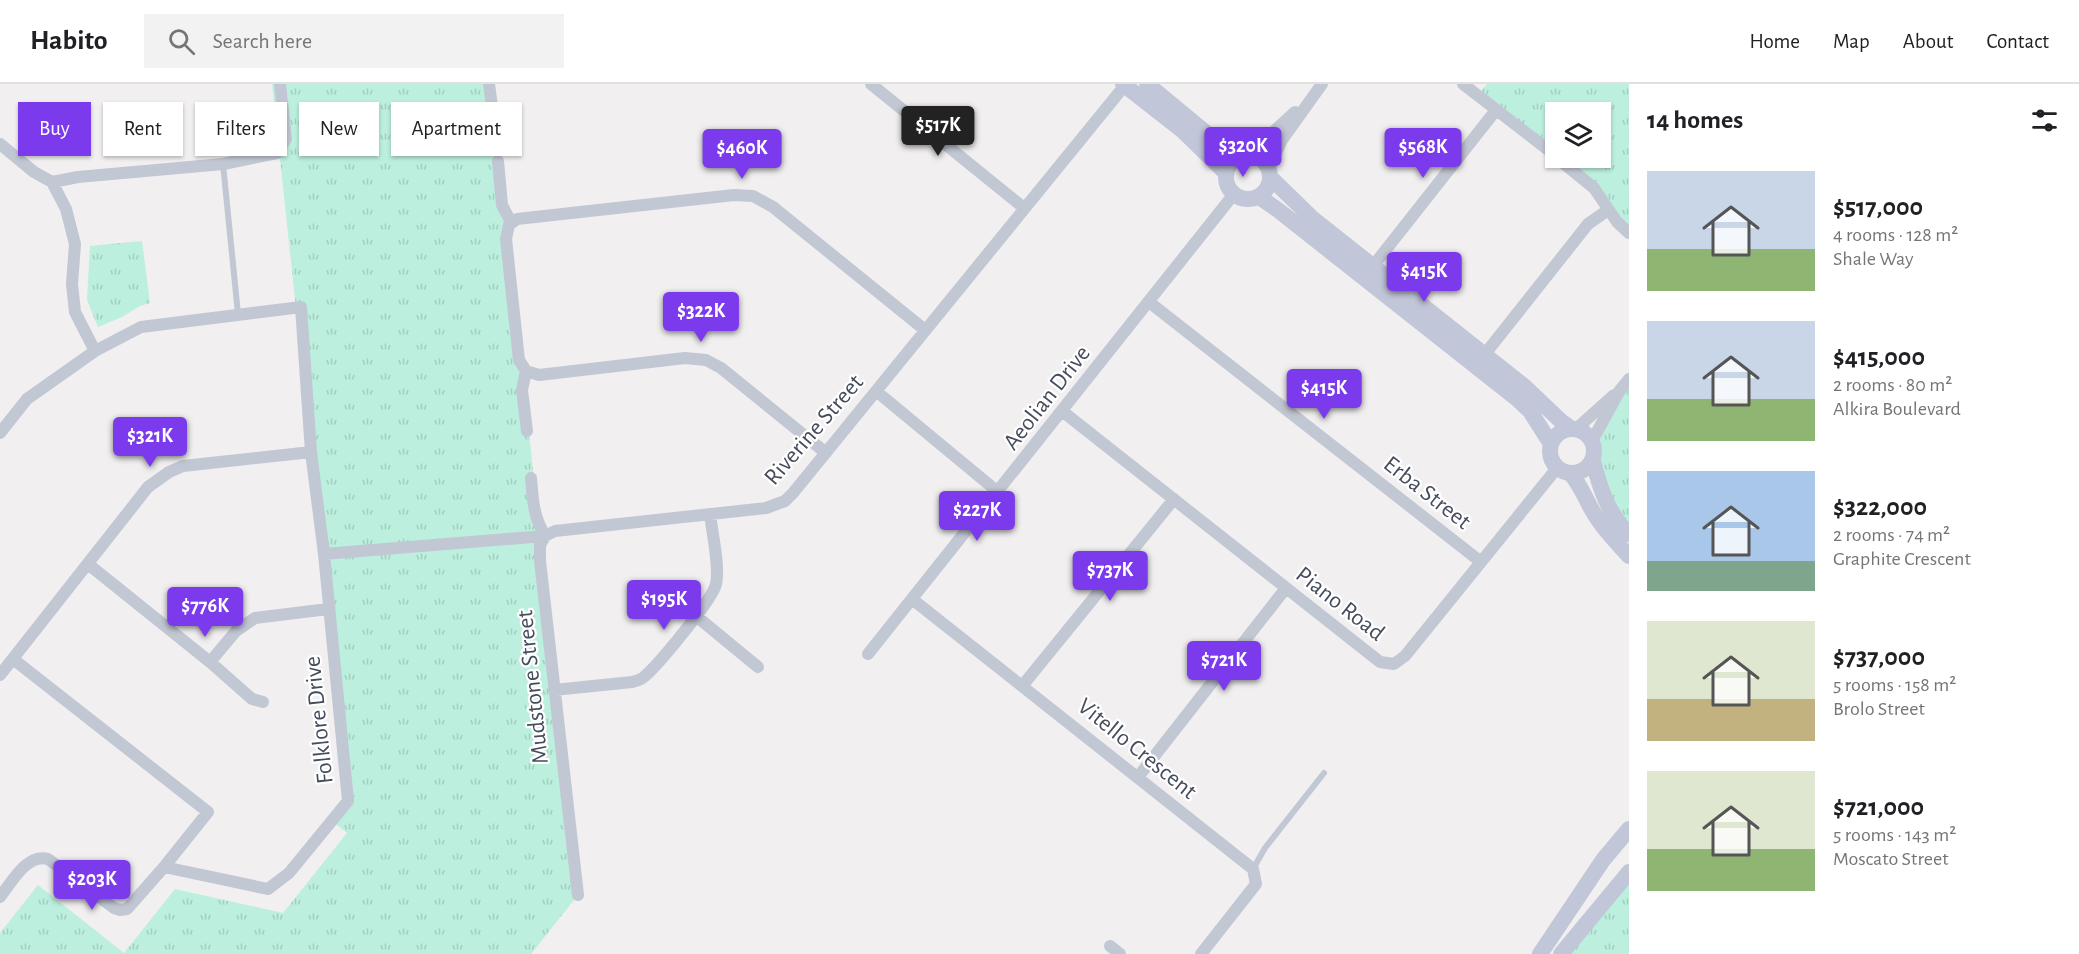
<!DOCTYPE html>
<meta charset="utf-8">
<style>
body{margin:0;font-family:"Alegreya Sans",sans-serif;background:#f2f2f2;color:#202124;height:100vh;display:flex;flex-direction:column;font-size:22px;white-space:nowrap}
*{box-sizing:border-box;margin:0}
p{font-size:20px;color:#757577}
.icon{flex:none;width:33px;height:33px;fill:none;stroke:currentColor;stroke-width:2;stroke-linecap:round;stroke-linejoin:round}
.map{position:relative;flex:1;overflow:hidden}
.panel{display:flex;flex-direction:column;background:#fff;width:450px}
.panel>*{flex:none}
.top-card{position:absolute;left:18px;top:18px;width:570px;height:54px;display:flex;gap:12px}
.buttons{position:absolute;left:1545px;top:18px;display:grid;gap:12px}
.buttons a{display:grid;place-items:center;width:66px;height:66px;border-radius:0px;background:#fff;box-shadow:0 2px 4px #0004;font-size:30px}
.price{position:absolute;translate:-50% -51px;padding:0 14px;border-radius:6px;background:#7c3aed;color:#fff;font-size:20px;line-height:39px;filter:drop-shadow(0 2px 3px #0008)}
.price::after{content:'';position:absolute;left:50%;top:36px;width:18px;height:14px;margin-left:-9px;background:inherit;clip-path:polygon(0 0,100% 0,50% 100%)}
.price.current{background:#222;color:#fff}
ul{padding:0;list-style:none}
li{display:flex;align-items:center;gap:18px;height:150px;padding:0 18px}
li span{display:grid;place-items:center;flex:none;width:168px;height:120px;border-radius:0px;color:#555}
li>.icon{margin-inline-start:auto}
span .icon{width:72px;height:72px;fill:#fffc;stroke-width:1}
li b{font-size:26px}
h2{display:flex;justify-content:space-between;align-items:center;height:72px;padding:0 18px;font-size:26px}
.chip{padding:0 21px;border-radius:0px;background:#fff;box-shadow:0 2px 4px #0004;font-size:21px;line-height:54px}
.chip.current{background:#7c3aed;color:#fff}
header{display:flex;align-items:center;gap:36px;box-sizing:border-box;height:84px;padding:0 30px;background:#fff;border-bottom:2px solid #e0e0e0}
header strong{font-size:28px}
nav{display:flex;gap:33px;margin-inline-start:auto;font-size:21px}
.search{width:420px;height:54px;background:#f2f2f2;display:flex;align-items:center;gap:15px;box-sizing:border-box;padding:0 21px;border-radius:0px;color:#757577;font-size:22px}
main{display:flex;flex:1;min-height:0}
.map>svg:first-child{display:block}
.park{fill:url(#park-tufts)}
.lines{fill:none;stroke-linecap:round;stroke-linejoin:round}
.lane{stroke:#c2c7d4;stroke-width:6}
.street{stroke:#c2c7d4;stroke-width:12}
.secondary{stroke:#c1c6d8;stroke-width:16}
.labels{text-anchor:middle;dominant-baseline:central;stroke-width:4.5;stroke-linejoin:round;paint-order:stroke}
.street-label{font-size:24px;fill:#464c5c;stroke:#fff}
</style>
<header>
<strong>Habito</strong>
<div class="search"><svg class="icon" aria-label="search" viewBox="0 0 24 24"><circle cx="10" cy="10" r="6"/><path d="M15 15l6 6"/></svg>Search here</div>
<nav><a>Home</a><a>Map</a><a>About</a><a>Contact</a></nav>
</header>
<main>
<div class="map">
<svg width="1629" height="870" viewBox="0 0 1629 870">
<defs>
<pattern id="park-tufts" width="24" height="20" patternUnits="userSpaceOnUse" patternTransform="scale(1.5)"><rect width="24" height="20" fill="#bcefdd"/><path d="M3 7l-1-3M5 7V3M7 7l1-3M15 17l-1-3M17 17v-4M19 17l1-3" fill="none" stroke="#a3cfc0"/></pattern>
</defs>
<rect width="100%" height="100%" fill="#f1efef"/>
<path class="park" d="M272 0H492L578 811 531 870H0V849L38 801 124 869 175 805 283 829 347 749 332 737 348 710Z
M1487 0H1629V144L1597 101 1566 74H1600V28H1556L1555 66 1481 7Z
M142 157 150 219 140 222 122 233 98 243 87 216 90 162Z
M1629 299V447L1596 377 1597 362 1595 357Z
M1629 798V870H1570Z"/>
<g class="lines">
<path class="lane" d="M223 80 238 230
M1253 785 1265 764 1324 689"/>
<path class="street" d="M489 0 494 37
M871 0 1024 124
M1463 0 1556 72
M0 60 34 88 52 98 66 125 75 160 72 200 75 228 95 267 27 315 0 349
M1249 70 1295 28
M1557 74 1594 104 1617 138 1629 149
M498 77 502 121 511 138
M1269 83 1282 56 1322 0
M52 98 78 93 223 80 277 69 286 55 280 0
M1373 182 1496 26
M1149 218 1481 478
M1485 270 1588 140 1608 126
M526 287 539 291 685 274 706 276 721 284 826 369
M876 307 998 408
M1062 327 1380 578 1394 580 1405 572 1557 384
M1576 345 1614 311
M527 347 522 306 526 287 519 276 506 155 509 141 517 135 734 111 753 112 773 123 925 246
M1592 357 1620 306 1629 295
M531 394C533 417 533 431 545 452L540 461V477L578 811
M324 470 545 452 555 447 766 424 785 417 793 409 1126 0
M88 480 210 578 236 547 255 534 328 525
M912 515 1253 785 1256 800 1201 870
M696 532 758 583
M868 570 1234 110
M13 575 208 728 164 783 268 805 289 789 348 717 324 470 311 368 301 223 141 243 95 267
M210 578 252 615 263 618
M0 591 148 403 169 388 183 382 311 368
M1023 601 1174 415
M554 606 632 598C637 597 641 596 645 592 658 581 713 515 716 500 720 483 712 448 710 430
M1138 693 1286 504
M0 813C12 798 27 769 48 775L114 824 120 826 127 825 164 783
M1110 862 1120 870"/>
<path class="secondary" d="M1123 0 1183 47 1226 89
M1147 0 1211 53 1240 72
M1226 93a22 22 0 1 1 44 0a22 22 0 1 1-44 0Z
M1271 94 1312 134 1524 302 1562 338 1572 345
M1259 113 1278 126 1516 314 1530 327 1551 360
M1550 367a22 22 0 1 1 44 0a22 22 0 1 1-44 0Z
M1593 377C1600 404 1608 430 1629 450
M1571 390C1582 403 1586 417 1595 431 1604 446 1617 459 1629 472
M1540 870 1603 776 1629 745
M1561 870 1629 788"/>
</g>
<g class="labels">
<g class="street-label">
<text transform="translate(1047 314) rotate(-52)">Aeolian Drive</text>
<text transform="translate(814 346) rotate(-49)">Riverine Street</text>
<text transform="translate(1427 409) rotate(38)">Erba Street</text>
<text transform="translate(1340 520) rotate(38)">Piano Road</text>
<text transform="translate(533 603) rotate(-96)">Mudstone Street</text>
<text transform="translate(319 636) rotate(-96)">Folklore Drive</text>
<text transform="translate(1137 665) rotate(39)">Vitello Crescent</text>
</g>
</g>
</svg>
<div class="buttons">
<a><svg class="icon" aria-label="layers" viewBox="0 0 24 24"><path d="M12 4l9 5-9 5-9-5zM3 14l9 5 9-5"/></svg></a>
</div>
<b class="price current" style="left:938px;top:73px">$517K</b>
<b class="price" style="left:1243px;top:94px">$320K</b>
<b class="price" style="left:1423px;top:95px">$568K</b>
<b class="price" style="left:742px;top:96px">$460K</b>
<b class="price" style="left:1424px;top:219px">$415K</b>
<b class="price" style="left:701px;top:259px">$322K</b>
<b class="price" style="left:1324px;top:336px">$415K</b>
<b class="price" style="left:150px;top:384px">$321K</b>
<b class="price" style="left:977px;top:458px">$227K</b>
<b class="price" style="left:1110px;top:518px">$737K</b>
<b class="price" style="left:664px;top:547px">$195K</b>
<b class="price" style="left:205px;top:554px">$776K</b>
<b class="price" style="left:1224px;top:608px">$721K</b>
<b class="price" style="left:92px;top:827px">$203K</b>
<div class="top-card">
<a class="chip current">Buy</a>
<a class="chip">Rent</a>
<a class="chip">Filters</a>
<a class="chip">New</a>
<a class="chip">Apartment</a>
</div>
</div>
<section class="panel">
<h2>14 homes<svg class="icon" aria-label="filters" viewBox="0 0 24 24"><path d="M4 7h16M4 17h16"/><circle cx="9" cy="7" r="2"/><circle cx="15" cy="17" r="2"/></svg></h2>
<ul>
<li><span style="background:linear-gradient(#c9d6e8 65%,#8fb573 0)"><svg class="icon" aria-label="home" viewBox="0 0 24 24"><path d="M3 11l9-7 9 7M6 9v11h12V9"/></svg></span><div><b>$517,000</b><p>4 rooms · 128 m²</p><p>Shale Way</p></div></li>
<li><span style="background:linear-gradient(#c9d6e8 65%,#8fb573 0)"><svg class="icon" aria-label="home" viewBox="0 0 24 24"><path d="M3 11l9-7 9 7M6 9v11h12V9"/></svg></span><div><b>$415,000</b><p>2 rooms · 80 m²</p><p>Alkira Boulevard</p></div></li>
<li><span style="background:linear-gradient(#a9c7e8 75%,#7fa58c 0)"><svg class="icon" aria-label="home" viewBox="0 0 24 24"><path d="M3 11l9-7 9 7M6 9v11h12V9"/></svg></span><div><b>$322,000</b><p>2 rooms · 74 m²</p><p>Graphite Crescent</p></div></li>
<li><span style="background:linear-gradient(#dfe7d0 65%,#c2b280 0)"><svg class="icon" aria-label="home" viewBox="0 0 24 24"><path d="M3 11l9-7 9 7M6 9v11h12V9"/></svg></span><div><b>$737,000</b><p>5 rooms · 158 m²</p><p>Brolo Street</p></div></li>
<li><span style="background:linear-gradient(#dfe7d0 65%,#8fb573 0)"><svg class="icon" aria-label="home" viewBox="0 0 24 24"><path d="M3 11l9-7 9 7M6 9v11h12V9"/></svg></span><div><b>$721,000</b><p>5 rooms · 143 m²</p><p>Moscato Street</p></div></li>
</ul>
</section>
</main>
